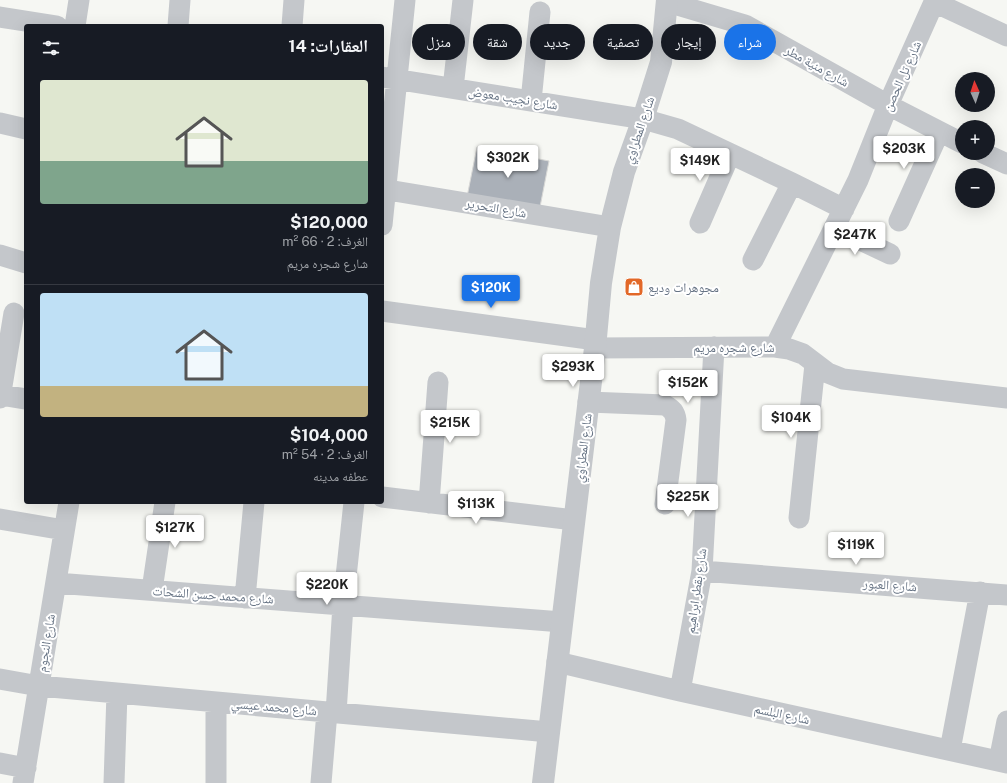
<!DOCTYPE html>
<html lang="ar">
<meta charset="utf-8">
<style>
body{margin:0;font-family:"Public Sans","Noto Naskh Arabic",sans-serif;background:#242831;color:#f1f3f6;direction:rtl;height:100vh;display:flex;flex-direction:column;font-size:15px;white-space:nowrap}
*{box-sizing:border-box;margin:0}
p{font-size:13px;color:#9ea1a6}
.icon{flex:none;width:22px;height:22px;fill:none;stroke:currentColor;stroke-width:2;stroke-linecap:round;stroke-linejoin:round}
.map{position:relative;flex:1;overflow:hidden;direction:ltr}
.side{position:absolute;left:24px;top:24px;width:360px;height:480px;display:flex;flex-direction:column;background:#171b24;border-radius:4px;box-shadow:0 4px 16px #0002;direction:rtl}
.side>*{flex:none}
.top-card{position:absolute;left:396px;top:24px;width:380px;height:36px;direction:rtl;display:flex;gap:8px}
.needle{width:26px;rotate:357deg}
.tools{position:absolute;left:955px;top:72px;display:grid;gap:8px}
.tools a{display:grid;place-items:center;width:40px;height:40px;border-radius:50%;background:#171b24;box-shadow:0 4px 16px #0002;font-size:20px}
.price{position:absolute;translate:-50% -34px;padding:0 9px;border-radius:4px;background:#fff;color:#222;font-size:13px;line-height:26px;filter:drop-shadow(0 1px 2px #0008)}
.price::after{content:'';position:absolute;left:50%;top:24px;width:12px;height:9px;margin-left:-6px;background:inherit;clip-path:polygon(0 0,100% 0,50% 100%)}
.price.on{background:#1a73e8;color:#fff}
ul{padding:0;list-style:none}
li{display:grid;align-content:center;gap:8px;height:212px;padding:0 16px}
li+li{border-top:1px solid #363941}
li span{display:grid;place-items:center;height:124px;border-radius:4px;color:#555}
li>.icon{margin-inline-start:auto}
span .icon{width:72px;height:72px;fill:#fffc;stroke-width:1}
li b{font-size:17px}
h2{display:flex;justify-content:space-between;align-items:center;height:48px;padding:0 16px;font-size:17px}
.pill{padding:0 14px;border-radius:18px;background:#171b24;box-shadow:0 4px 16px #0002;font-size:14px;line-height:36px}
.pill.on{background:#1a73e8;color:#fff}
.map>svg:first-child{display:block}
.building{fill:#aab0b8;stroke:#d8d8d6}
.lines{fill:none;stroke-linecap:round;stroke-linejoin:round}
.minor{stroke:#c4c7cb;stroke-width:21}
.tertiary{stroke:#c4c7cb;stroke-width:22}
.labels{text-anchor:middle;dominant-baseline:central;stroke-width:4;stroke-linejoin:round;paint-order:stroke}
.street-label{font-size:13px;fill:#667384;stroke:#fff}
.poi-label{font-size:13px;fill:#667384;stroke:#fff;text-anchor:start}
</style>
<div class="map">
<svg width="1007" height="783" viewBox="0 0 1007 783">
<rect width="100%" height="100%" fill="#f6f7f3"/>
<path class="building" d="M477 147 549 161 539 212 467 197Z"/>
<g class="lines">
<path class="minor" d="M667 2 745 25 888 105 962 143
M934 2 1007 36
M0 17 57 26
M75 26 79 0
M178 26 180 0
M292 26 294 0
M382 77 643 119 678 129 792 183 844 209
M453 88 463 0
M531 101 540 12
M0 123 26 129
M983 153 1007 164
M382 189 610 227
M899 221 939 132
M700 223 730 154
M382 225 405 0
M835 228 890 254
M0 255 26 263
M753 260 792 183
M382 311 596 340
M775 347 858 180 888 105 935 0
M595 348 775 347 789 349 803 354 828 373 843 379 1007 398
M0 395 26 399
M0 398 14 313
M588 402 665 405C672 409 675 412 676 420L665 504
M382 497 574 520
M429 503 438 382
M799 518 815 364
M0 519 64 530
M702 571 1007 595
M56 583 562 622
M152 590 165 502
M245 598 254 502
M557 662 680 691 1007 763
M0 679 39 686 549 732
M680 691 702 571 714 347
M216 702V783
M336 713 343 605 354 502
M950 750 980 592
M999 761 1007 721
M0 763 26 768
M23 783 69 502
M114 783 117 693
M321 783 327 712"/>
<path class="tertiary" d="M543 783 595 348 601 283 610 227 624 172 643 119 661 62 667 0"/>
</g>
<defs>
<g id="shop-square" transform="scale(1)"><rect x="-9" y="-9" width="18" height="18" rx="4" fill="#e26828" stroke="#fff"/><path d="M-5-2.5h2.3a2.7 3.5 0 0 1 5.4 0H5L5.5 6h-11ZM-1.5-2.5h3a1.5 2.3 0 0 0-3 0Z" fill="#fff"/></g>
</defs>
<g fill-rule="evenodd">
<use href="#shop-square" x="634" y="287"/>
</g>
<g class="labels">
<g class="street-label">
<text transform="translate(817 66) rotate(29)">شارع منية مطر</text>
<text transform="translate(902 76) rotate(-66)">شارع تل الحصن</text>
<text transform="translate(513 98) rotate(9)">شارع نجيب معوض</text>
<text transform="translate(639 130) rotate(-71)">شارع المطراوي</text>
<text transform="translate(496 208) rotate(10)">شارع التحرير</text>
<text x="734" y="347">شارع شجره مريم</text>
<text transform="translate(583 448) rotate(-83)">شارع المطراوي</text>
<text transform="translate(890 585) rotate(4)">شارع العبور</text>
<text transform="translate(696 591) rotate(-82)">شارع بقطر ابراهيم</text>
<text transform="translate(213 595) rotate(4)">شارع محمد حسن الشحات</text>
<text transform="translate(46 643) rotate(-81)">شارع النجوم</text>
<text transform="translate(274 707) rotate(5)">شارع محمد عيسي</text>
<text transform="translate(782 714) rotate(12)">شارع البلسم</text>
</g>
<g class="poi-label">
<text x="648" y="287">مجوهرات وديع</text>
</g>
</g>
</svg>
<div class="tools">
<a><svg class="needle" viewBox="-14 -14 28 28"><path d="M0-13l5 13h-10z" fill="#e53935"/><path d="M0 13l5-13h-10z" fill="#9ea1a6"/></svg></a>
<a>+</a>
<a>−</a>
</div>
<b class="price" style="left:904px;top:170px">$203K</b>
<b class="price" style="left:508px;top:179px">$302K</b>
<b class="price" style="left:700px;top:182px">$149K</b>
<b class="price" style="left:855px;top:256px">$247K</b>
<b class="price on" style="left:491px;top:309px">$120K</b>
<b class="price" style="left:573px;top:388px">$293K</b>
<b class="price" style="left:688px;top:404px">$152K</b>
<b class="price" style="left:791px;top:439px">$104K</b>
<b class="price" style="left:450px;top:444px">$215K</b>
<b class="price" style="left:688px;top:518px">$225K</b>
<b class="price" style="left:476px;top:525px">$113K</b>
<b class="price" style="left:175px;top:549px">$127K</b>
<b class="price" style="left:856px;top:566px">$119K</b>
<b class="price" style="left:327px;top:606px">$220K</b>
<div class="top-card">
<a class="pill on">شراء</a>
<a class="pill">إيجار</a>
<a class="pill">تصفية</a>
<a class="pill">جديد</a>
<a class="pill">شقة</a>
<a class="pill">منزل</a>
</div>
<section class="side">
<h2>العقارات: 14<svg class="icon" aria-label="filters" viewBox="0 0 24 24"><path d="M4 7h16M4 17h16"/><circle cx="9" cy="7" r="2"/><circle cx="15" cy="17" r="2"/></svg></h2>
<ul>
<li><span style="background:linear-gradient(#dfe7d0 65%,#7fa58c 0)"><svg class="icon" aria-label="home" viewBox="0 0 24 24"><path d="M3 11l9-7 9 7M6 9v11h12V9"/></svg></span><div><b>$120,000</b><p>الغرف: 2 · 66 m²</p><p>شارع شجره مريم</p></div></li>
<li><span style="background:linear-gradient(#bfe0f5 75%,#c2b280 0)"><svg class="icon" aria-label="home" viewBox="0 0 24 24"><path d="M3 11l9-7 9 7M6 9v11h12V9"/></svg></span><div><b>$104,000</b><p>الغرف: 2 · 54 m²</p><p>عطفه مدينه</p></div></li>
</ul>
</section>
</div>
